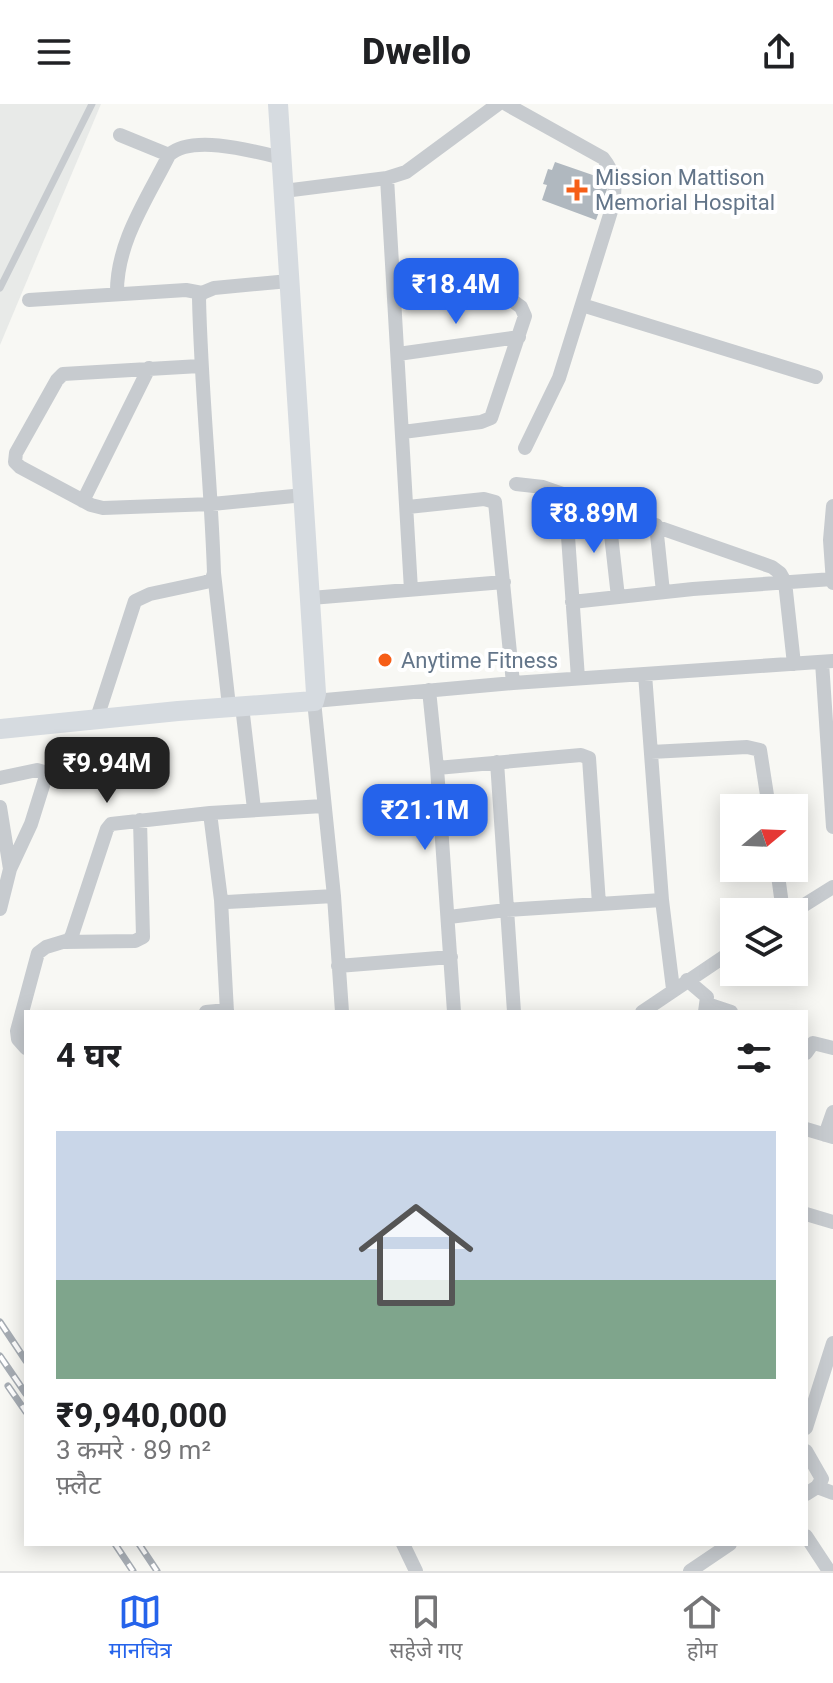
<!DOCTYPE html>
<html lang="hi">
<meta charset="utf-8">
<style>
body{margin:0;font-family:Roboto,"Noto Sans Devanagari",sans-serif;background:#f2f2f2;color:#202124;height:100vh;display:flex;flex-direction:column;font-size:30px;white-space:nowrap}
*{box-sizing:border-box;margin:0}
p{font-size:26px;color:#757577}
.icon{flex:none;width:44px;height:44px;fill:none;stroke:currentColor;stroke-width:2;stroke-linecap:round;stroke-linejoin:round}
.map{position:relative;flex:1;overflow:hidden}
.sheet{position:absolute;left:24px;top:906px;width:784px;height:536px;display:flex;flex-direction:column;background:#fff;border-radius:0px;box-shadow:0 4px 20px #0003}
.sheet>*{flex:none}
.needle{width:52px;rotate:71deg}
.tools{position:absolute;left:720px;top:690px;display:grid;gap:16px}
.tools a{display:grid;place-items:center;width:88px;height:88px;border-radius:0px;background:#fff;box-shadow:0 4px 20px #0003;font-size:40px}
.price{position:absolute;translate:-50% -68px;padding:0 18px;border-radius:16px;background:#2563eb;color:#fff;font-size:26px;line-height:52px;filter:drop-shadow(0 2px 4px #0008)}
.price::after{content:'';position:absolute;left:50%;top:48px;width:24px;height:18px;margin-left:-12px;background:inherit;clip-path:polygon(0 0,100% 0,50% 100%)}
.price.selected{background:#222;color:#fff}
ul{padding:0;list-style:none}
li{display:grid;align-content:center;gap:16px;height:424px;padding:0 32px}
li span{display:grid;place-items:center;height:248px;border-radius:0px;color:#555}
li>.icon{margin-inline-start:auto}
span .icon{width:144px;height:144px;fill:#fffc;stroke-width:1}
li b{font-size:34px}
h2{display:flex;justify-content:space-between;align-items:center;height:96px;padding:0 32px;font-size:34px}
header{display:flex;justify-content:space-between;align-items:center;height:104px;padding:0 32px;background:#fff;font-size:36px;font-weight:800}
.tabs{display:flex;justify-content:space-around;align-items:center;height:112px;border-top:2px solid #e0e0e0;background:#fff;font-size:22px;color:#757577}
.tabs a{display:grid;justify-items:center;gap:4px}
.tabs .selected{color:#2563eb}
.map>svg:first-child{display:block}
.built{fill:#e8eae8}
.building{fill:#b0b8bf}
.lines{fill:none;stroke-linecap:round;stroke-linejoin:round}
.lane{stroke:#c7cbcf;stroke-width:7}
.street{stroke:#c7cbcf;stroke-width:14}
.secondary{stroke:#d6dbe0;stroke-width:20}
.rail-casing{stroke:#a6acb3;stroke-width:7}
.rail{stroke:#fff;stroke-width:4;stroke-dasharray:12;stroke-linecap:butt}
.poi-dot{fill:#f65e17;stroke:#fff;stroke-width:3}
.labels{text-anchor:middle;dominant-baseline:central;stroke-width:8;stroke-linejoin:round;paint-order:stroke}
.poi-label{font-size:22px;fill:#637589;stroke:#fff;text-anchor:start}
</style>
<header><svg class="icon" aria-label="menu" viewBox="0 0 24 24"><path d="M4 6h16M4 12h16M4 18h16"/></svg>Dwello<svg class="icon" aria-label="share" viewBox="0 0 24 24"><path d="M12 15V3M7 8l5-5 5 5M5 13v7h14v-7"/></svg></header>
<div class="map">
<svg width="833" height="1467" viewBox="0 0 833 1467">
<rect width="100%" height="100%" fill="#f8f8f4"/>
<path class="built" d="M0 0H101L0 241Z"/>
<path class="building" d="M555 58 610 77 596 116 542 96 547 81 543 80 548 65 552 66Z"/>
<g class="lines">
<path class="lane" d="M0 184 92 0"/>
<path class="street" d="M506 0 603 54C615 69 616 82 613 101L559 274 525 344
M120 31 169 51
M387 74 411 486
M284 87 387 74 406 68 498 0
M394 175C444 170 468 178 514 198L521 203 525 212 491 314 481 318 403 328
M117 190C116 139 147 95 169 51 192 30 253 47 282 54
M29 196 186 186 202 189
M582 201 816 273
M398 250 519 233
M200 262 63 270 57 276 16 349 15 358 20 363 91 401 103 404 212 400 304 391
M516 380 543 383 772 463 780 469 785 478 794 560
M565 390 578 574
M83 397 149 264
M833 402 830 436 833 479
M408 403 484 395 495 398 513 579
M608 404 618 493
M656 421 663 488
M214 469 229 602
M311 494 504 478
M572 498 693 485 833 475
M822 558 833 723
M645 570 662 796 673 885
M429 586 437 664 454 908
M242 602 254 705
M97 614 135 497 150 490 206 478 212 475 214 469C211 377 201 286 199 194L202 189 214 184 289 177
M651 648 747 643 760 646 769 704
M497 658 514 908
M437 664 581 651 589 654 599 800
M0 674 37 666 44 668 46 672 31 720 10 765
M0 703 10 765 0 805
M210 709 323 702
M777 764 783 808
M221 796 227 908
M793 808 833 783
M449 813 506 806 662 796
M65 838 135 837 143 833 140 716
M338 862 451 853
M687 876 707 893 705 908
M707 900 731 908
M206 908 227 906
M342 908 334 792 314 597 513 579 833 557
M642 908 734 846
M26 944 18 935 17 927 38 849 46 843 69 836 72 831 107 725 111 720 210 709 221 796 227 798 334 792
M806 949 813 939 833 944
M806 1025 833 1033
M825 1031 833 1008
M806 1110 833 1118
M806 1324 833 1239
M806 1347 822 1375 817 1383 806 1390
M817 1383 833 1389
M806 1432 829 1467
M403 1440 416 1467
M690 1467 730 1440"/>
<path class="secondary" d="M0 625 178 607 314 597 316 589 278 0"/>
<g class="rail-casing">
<path id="rail" d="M0 1218 26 1257
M0 1252 26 1290
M8 1282 26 1308
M115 1440 133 1467
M139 1440 157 1467"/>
</g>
<use href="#rail" class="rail"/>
</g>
<g class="poi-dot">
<path d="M573 74h8v8h8v8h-8v8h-8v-8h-8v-8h8z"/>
<circle cx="385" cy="556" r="8"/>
</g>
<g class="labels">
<g class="poi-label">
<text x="595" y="73">Mission Mattison<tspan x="595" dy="25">Memorial Hospital</tspan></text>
<text x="401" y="556">Anytime Fitness</text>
</g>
</g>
</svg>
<div class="tools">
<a><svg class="needle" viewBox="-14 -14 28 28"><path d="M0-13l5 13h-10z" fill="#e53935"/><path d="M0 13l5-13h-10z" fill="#757577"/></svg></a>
<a><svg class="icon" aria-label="layers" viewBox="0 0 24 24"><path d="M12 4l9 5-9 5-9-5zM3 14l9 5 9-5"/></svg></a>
</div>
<b class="price" style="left:456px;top:222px">₹18.4M</b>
<b class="price" style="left:594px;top:451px">₹8.89M</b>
<b class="price selected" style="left:107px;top:701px">₹9.94M</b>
<b class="price" style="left:425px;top:748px">₹21.1M</b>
<section class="sheet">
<h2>4 घर<svg class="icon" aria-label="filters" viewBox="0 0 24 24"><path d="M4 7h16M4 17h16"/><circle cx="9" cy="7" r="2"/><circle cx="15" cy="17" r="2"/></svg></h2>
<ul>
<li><span style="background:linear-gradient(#c9d6e8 60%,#7fa58c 0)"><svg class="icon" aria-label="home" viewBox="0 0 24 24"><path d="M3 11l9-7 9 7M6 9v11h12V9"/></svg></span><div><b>₹9,940,000</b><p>3 कमरे · 89 m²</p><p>फ़्लैट</p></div></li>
</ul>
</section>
</div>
<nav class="tabs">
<a class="selected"><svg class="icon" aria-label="map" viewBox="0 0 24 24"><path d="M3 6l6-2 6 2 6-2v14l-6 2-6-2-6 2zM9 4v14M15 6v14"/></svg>मानचित्र</a>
<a><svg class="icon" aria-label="saved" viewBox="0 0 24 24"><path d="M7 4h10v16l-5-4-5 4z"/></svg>सहेजे गए</a>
<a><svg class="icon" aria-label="home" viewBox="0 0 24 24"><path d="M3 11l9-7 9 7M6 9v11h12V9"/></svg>होम</a>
</nav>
